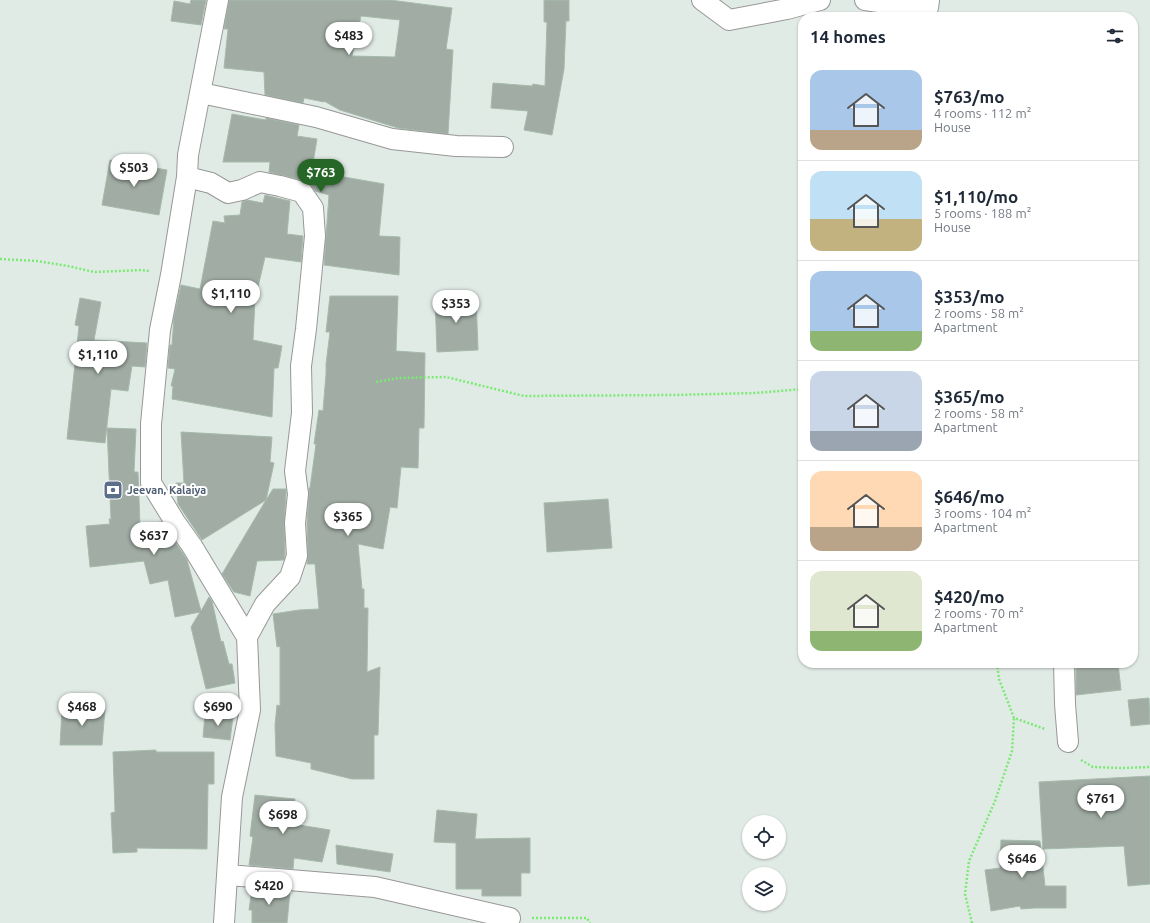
<!DOCTYPE html>
<meta charset="utf-8">
<style>
body{margin:0;font-family:Ubuntu,sans-serif;background:#f6f6f7;color:#1f2937;height:100vh;display:flex;flex-direction:column;font-size:15px;white-space:nowrap}
*{box-sizing:border-box;margin:0}
p{font-size:13px;color:#747a83}
.icon{flex:none;width:22px;height:22px;fill:none;stroke:currentColor;stroke-width:2;stroke-linecap:round;stroke-linejoin:round}
.map{position:relative;flex:1;overflow:hidden}
.details{position:absolute;left:798px;top:12px;width:340px;height:656px;display:flex;flex-direction:column;background:#fff;border-radius:16px;box-shadow:0 1px 3px #0004}
.details>*{flex:none}
.tools{position:absolute;left:742px;top:815px;display:grid;gap:8px}
.tools a{display:grid;place-items:center;width:44px;height:44px;border-radius:50%;background:#fff;box-shadow:0 1px 3px #0004;font-size:20px}
.price{position:absolute;translate:-50% -34px;padding:0 9px;border-radius:14px;background:#fff;color:#222;font-size:13px;line-height:26px;filter:drop-shadow(0 1px 2px #0008)}
.price::after{content:'';position:absolute;left:50%;top:24px;width:12px;height:9px;margin-left:-6px;background:inherit;clip-path:polygon(0 0,100% 0,50% 100%)}
.price.on{background:#266627;color:#fff}
ul{padding:0;list-style:none}
li{display:flex;align-items:center;gap:12px;height:100px;padding:0 12px}
li+li{border-top:1px solid #e0e1e3}
li span{display:grid;place-items:center;flex:none;width:112px;height:80px;border-radius:12px;color:#555}
li>.icon{margin-inline-start:auto}
span .icon{width:48px;height:48px;fill:#fffc;stroke-width:1}
li b{font-size:17px}
h2{display:flex;justify-content:space-between;align-items:center;height:48px;padding:0 12px;font-size:17px}
.map>svg:first-child{display:block}
.building{fill:#a0aca4;stroke:#a5bbab;fill-rule:evenodd}
.lines{fill:none;stroke-linecap:round;stroke-linejoin:round}
.street-casing{stroke:#979797;stroke-width:22}
.path{stroke:#7aea73;stroke-width:2.5;stroke-dasharray:2 2;stroke-linecap:butt}
.street{stroke:#fff;stroke-width:20}
.labels{text-anchor:middle;dominant-baseline:central;stroke-width:4;stroke-linejoin:round;paint-order:stroke}
.service-label{font-size:11px;font-weight:bold;fill:#4e5e75;stroke:#fff;text-anchor:start}
</style>
<div class="map">
<svg width="1150" height="923" viewBox="0 0 1150 923">
<rect width="100%" height="100%" fill="#e1ebe6"/>
<path class="building" d="M191 0H206L201 25 171 21 174 1 190 4Z
M229 0H390L452 8 446 49 453 50 448 134 398 128 340 110 324 101V102L304 98 303 103 265 95 264 72 224 68 228 29H224ZM361 16 400 20 395 57 352 56Z
M544 0H569V21H566L564 69 552 135 524 130 528 111 491 108 493 83 532 86 533 84 545 86 547 22H544Z
M232 114 266 120V118L299 125 297 136 317 139 312 169 344 177 384 184 379 236 400 237 399 275 324 265 329 195 315 191 311 185 305 181 269 172 270 162H223Z
M110 160 167 170 159 215 102 205Z
M265 195 290 201 287 234 303 236 301 262 265 257 255 300 253 340 282 346 278 368H274L272 417 172 399 173 386H171L175 369 168 368 170 345H172L174 317 181 285 200 289 213 221 225 223 224 216 240 215 242 202 247 200 263 203Z
M330 296H398L396 351 425 353 424 428H419L418 468 401 467 397 508 390 507 383 549 358 544 362 589H364V608H368L367 672 380 667 378 735H374V779H352L311 769V763L276 756 275 725 277 705 280 706V646L277 647 273 614 299 610 319 609 315 564H307L308 555 307 523 309 495V488H310L316 444H314L319 410 323 411 326 374V364L330 332H326Z
M476 296 478 350 437 352 435 298Z
M80 298 101 302 94 340 147 343 145 367 132 366 128 391 111 389 105 443 67 439 79 326 75 325Z
M107 428 136 429 134 472H138L140 525 161 522 182 552 187 560 201 611 209 597 212 601 221 642 223 641 229 664H232L235 683 206 689 191 627 200 612 175 617 168 580 150 584 144 561 90 567 86 526 110 524 109 519H111Z
M181 432 272 437 270 462 274 463 266 500 273 489H286V494L284 524 285 554 284 560 257 561 250 596 234 592 222 574 266 500 202 540 178 504 176 483H184Z
M608 499 612 548 547 552 544 503Z
M1087 663H1118L1121 690 1076 695V664Z
M1149 698 1150 724 1131 726 1128 700Z
M105 709 102 745H60L62 710Z
M205 714 233 717 230 740 203 737Z
M156 750V752H214V784H208L207 849 137 848V852L113 853 111 813 115 812 113 752Z
M1150 776V884L1128 886 1124 846 1043 849 1039 782Z
M255 795 295 799 293 824 330 830 322 862 294 858 293 869 249 865 253 837 250 836Z
M437 810 477 814 475 839 530 838V873H521V896H482V889H456V843L434 842Z
M1001 840 1040 841 1045 886H1066V908H1034L1021 909 1020 906 991 911 985 870 1000 868Z
M336 845 393 854 390 872 337 864Z
M252 888 290 892 287 923H252V910H249Z"/>
<g class="lines">
<g class="street-casing">
<path id="street" d="M218 0 188 155 187 177 171 275 160 330 151 424V483L175 522 192 546 247 637 250 710 232 797 224 923
M702 0 729 20 787 9 820 0
M865 0 907 6 928 8 929 0
M201 93 316 117 392 139 456 146 503 147
M187 177 211 183 228 193 242 190 260 182 280 186 302 192 313 208 315 236 306 329 301 366 302 413 295 471 298 494 295 523 297 556 290 577 265 604 247 637
M1064 663 1065 704 1068 742
M228 875 375 887 510 918"/>
</g>
<path class="path" d="M0 259 37 261 68 266 94 272 142 270 149 271
M376 382 399 378 446 377 524 396 674 395 755 393 803 389
M997 663 999 679 1014 718 1045 729
M1081 760 1093 767 1121 768 1150 767
M532 918H587L590 923
M972 923 965 894 969 861 995 801 1012 751 1014 718"/>
<use href="#street" class="street"/>
</g>
<defs>
<g id="bank-square" transform="scale(1)"><rect x="-9" y="-9" width="18" height="18" rx="4" fill="#5c6f8a" stroke="#fff"/><path d="M-6-4H6V4H-6ZM0-2.3a2.3 2.3 0 1 0 0 4.6a2.3 2.3 0 1 0 0-4.6Z" fill="#fff"/></g>
</defs>
<g fill-rule="evenodd">
<use href="#bank-square" x="113" y="490"/>
</g>
<g class="labels">
<g class="service-label">
<text x="127" y="490">Jeevan, Kalaiya</text>
</g>
</g>
</svg>
<div class="tools">
<a><svg class="icon" aria-label="locate" viewBox="0 0 24 24"><circle cx="12" cy="12" r="6"/><path d="M12 2v4M12 18v4M2 12h4M18 12h4"/></svg></a>
<a><svg class="icon" aria-label="layers" viewBox="0 0 24 24"><path d="M12 4l9 5-9 5-9-5zM3 14l9 5 9-5"/></svg></a>
</div>
<b class="price" style="left:349px;top:56px">$483</b>
<b class="price" style="left:134px;top:188px">$503</b>
<b class="price on" style="left:321px;top:193px">$763</b>
<b class="price" style="left:231px;top:314px">$1,110</b>
<b class="price" style="left:456px;top:324px">$353</b>
<b class="price" style="left:98px;top:375px">$1,110</b>
<b class="price" style="left:348px;top:537px">$365</b>
<b class="price" style="left:154px;top:556px">$637</b>
<b class="price" style="left:82px;top:727px">$468</b>
<b class="price" style="left:218px;top:727px">$690</b>
<b class="price" style="left:1101px;top:819px">$761</b>
<b class="price" style="left:283px;top:835px">$698</b>
<b class="price" style="left:1022px;top:879px">$646</b>
<b class="price" style="left:269px;top:906px">$420</b>
<section class="details">
<h2>14 homes<svg class="icon" aria-label="filters" viewBox="0 0 24 24"><path d="M4 7h16M4 17h16"/><circle cx="9" cy="7" r="2"/><circle cx="15" cy="17" r="2"/></svg></h2>
<ul>
<li><span style="background:linear-gradient(#a9c7e8 75%,#b9a48a 0)"><svg class="icon" aria-label="home" viewBox="0 0 24 24"><path d="M3 11l9-7 9 7M6 9v11h12V9"/></svg></span><div><b>$763/mo</b><p>4 rooms · 112 m²</p><p>House</p></div></li>
<li><span style="background:linear-gradient(#bfe0f5 60%,#c2b280 0)"><svg class="icon" aria-label="home" viewBox="0 0 24 24"><path d="M3 11l9-7 9 7M6 9v11h12V9"/></svg></span><div><b>$1,110/mo</b><p>5 rooms · 188 m²</p><p>House</p></div></li>
<li><span style="background:linear-gradient(#a9c7e8 75%,#8fb573 0)"><svg class="icon" aria-label="home" viewBox="0 0 24 24"><path d="M3 11l9-7 9 7M6 9v11h12V9"/></svg></span><div><b>$353/mo</b><p>2 rooms · 58 m²</p><p>Apartment</p></div></li>
<li><span style="background:linear-gradient(#c9d6e8 75%,#9aa5b1 0)"><svg class="icon" aria-label="home" viewBox="0 0 24 24"><path d="M3 11l9-7 9 7M6 9v11h12V9"/></svg></span><div><b>$365/mo</b><p>2 rooms · 58 m²</p><p>Apartment</p></div></li>
<li><span style="background:linear-gradient(#ffd9b3 70%,#b9a48a 0)"><svg class="icon" aria-label="home" viewBox="0 0 24 24"><path d="M3 11l9-7 9 7M6 9v11h12V9"/></svg></span><div><b>$646/mo</b><p>3 rooms · 104 m²</p><p>Apartment</p></div></li>
<li><span style="background:linear-gradient(#dfe7d0 75%,#8fb573 0)"><svg class="icon" aria-label="home" viewBox="0 0 24 24"><path d="M3 11l9-7 9 7M6 9v11h12V9"/></svg></span><div><b>$420/mo</b><p>2 rooms · 70 m²</p><p>Apartment</p></div></li>
</ul>
</section>
</div>
